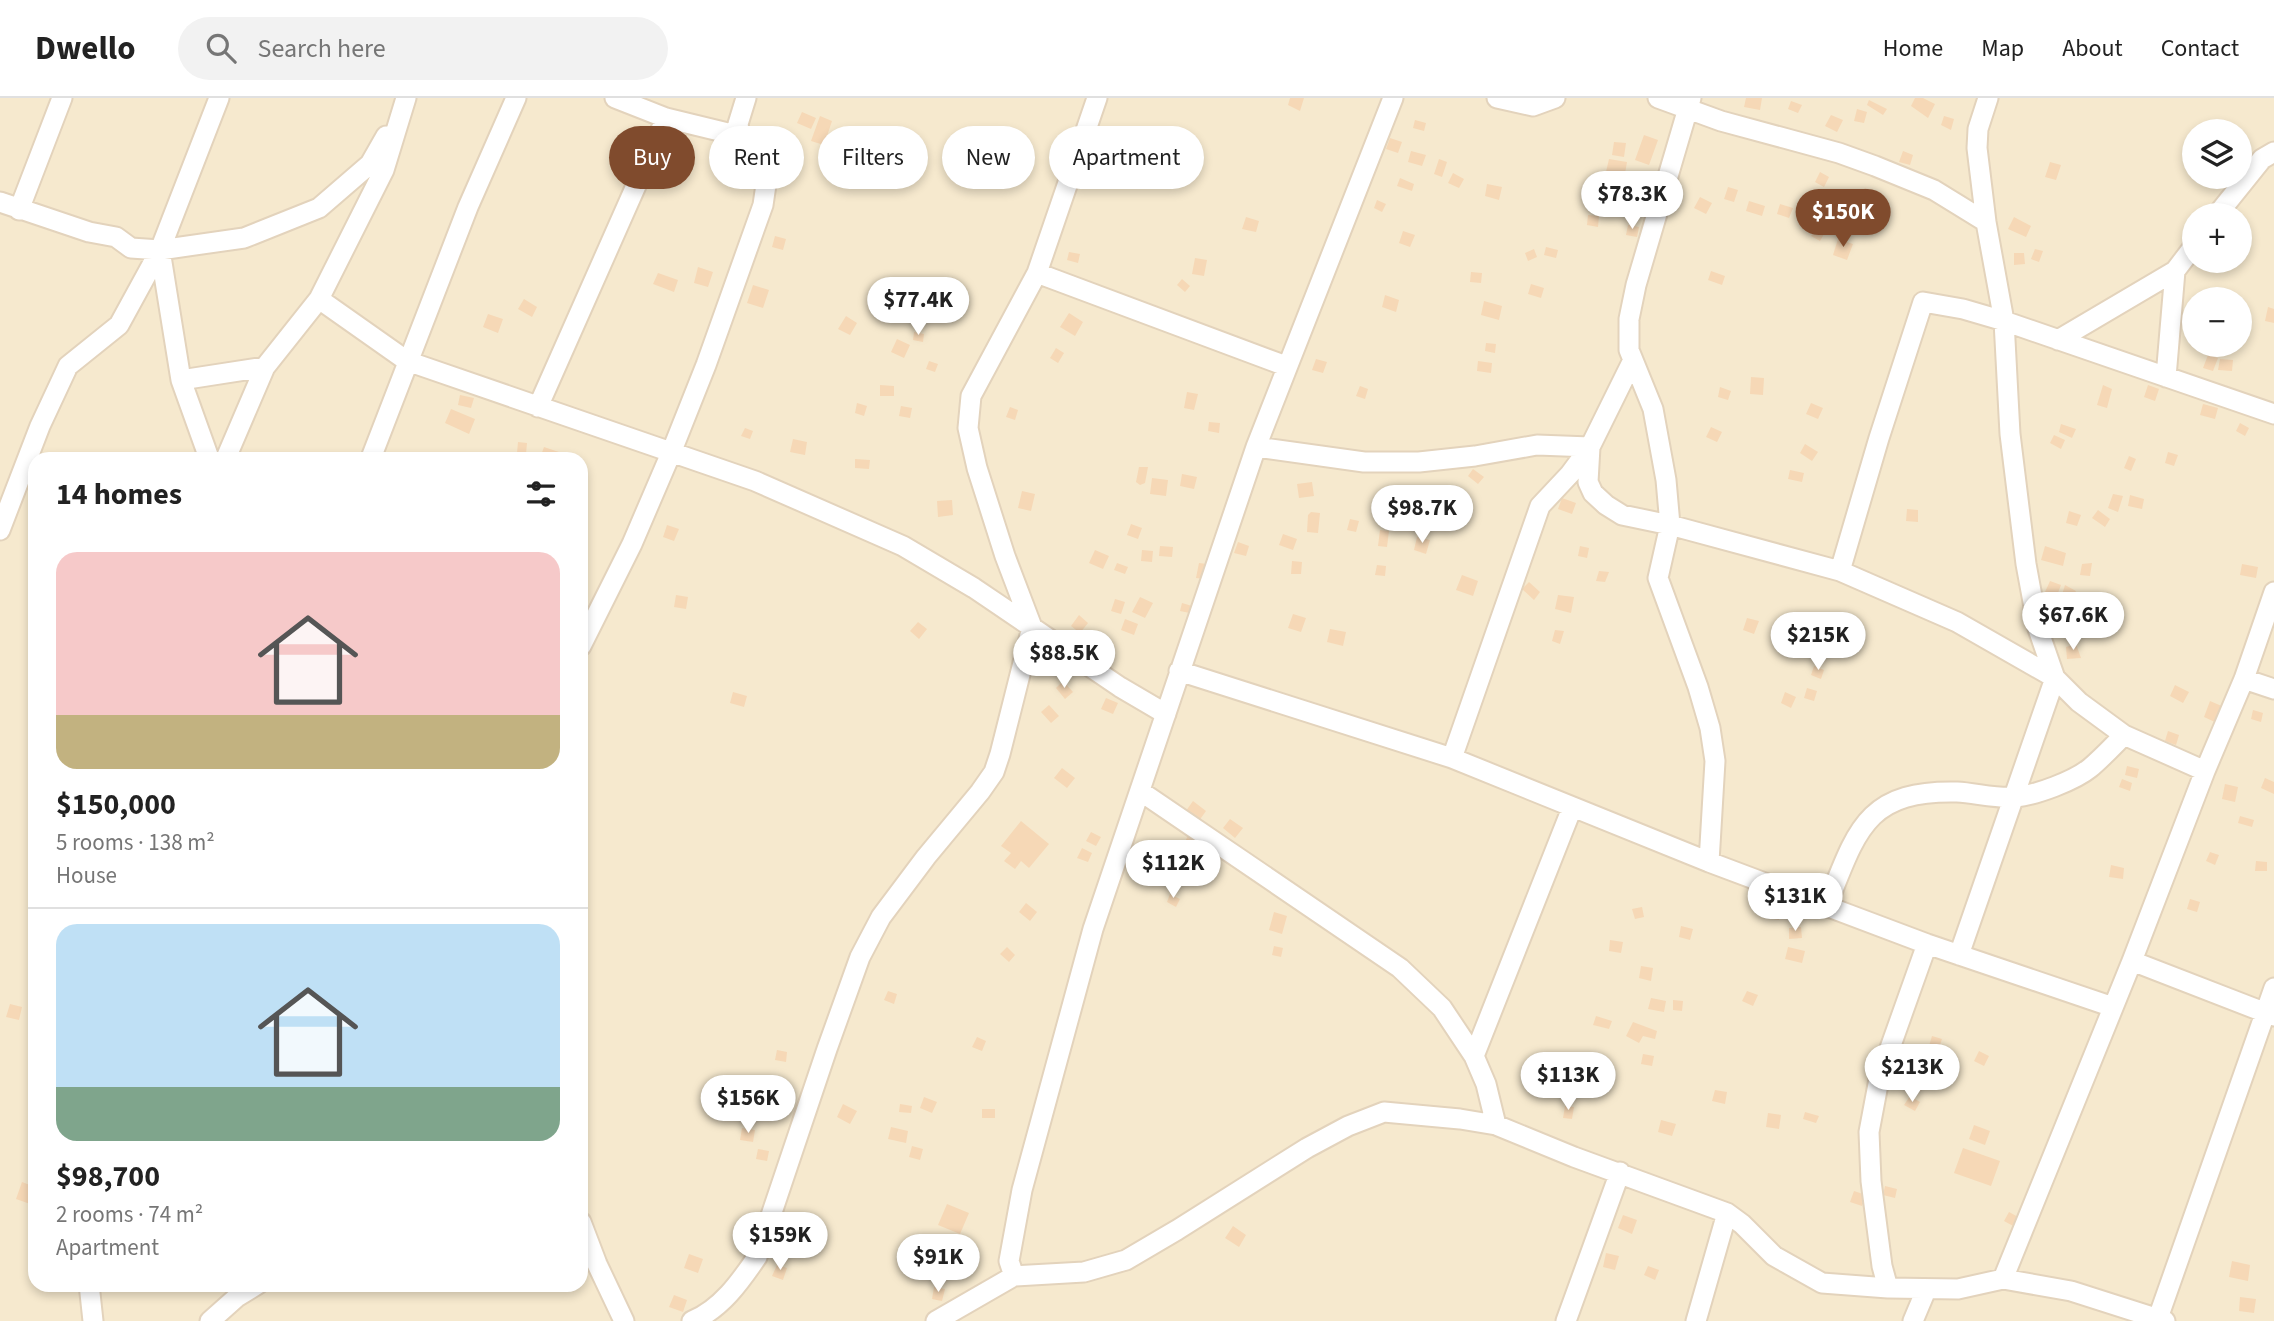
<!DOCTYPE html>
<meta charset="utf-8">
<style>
body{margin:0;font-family:"Source Sans 3",sans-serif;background:#f2f2f2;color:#222;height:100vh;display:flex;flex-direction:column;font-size:26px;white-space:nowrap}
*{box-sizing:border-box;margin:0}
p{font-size:23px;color:#767676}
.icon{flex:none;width:38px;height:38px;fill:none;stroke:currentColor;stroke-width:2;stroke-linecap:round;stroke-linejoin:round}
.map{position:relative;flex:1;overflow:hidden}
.side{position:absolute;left:28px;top:354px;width:560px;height:840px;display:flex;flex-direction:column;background:#fff;border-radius:21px;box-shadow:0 4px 10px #0003}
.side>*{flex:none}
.hud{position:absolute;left:609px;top:28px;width:665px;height:63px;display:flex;gap:14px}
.fabs{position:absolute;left:2182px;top:21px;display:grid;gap:14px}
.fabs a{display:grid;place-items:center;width:70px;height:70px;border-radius:50%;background:#fff;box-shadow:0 4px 10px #0003;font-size:35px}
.price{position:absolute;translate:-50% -60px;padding:0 16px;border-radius:24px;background:#fff;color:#222;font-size:23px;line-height:46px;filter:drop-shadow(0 2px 4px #0008)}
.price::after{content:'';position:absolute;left:50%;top:42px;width:21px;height:16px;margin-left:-10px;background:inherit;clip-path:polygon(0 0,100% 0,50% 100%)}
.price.active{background:#804b2d;color:#fff}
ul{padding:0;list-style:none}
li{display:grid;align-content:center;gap:14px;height:371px;padding:0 28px}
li+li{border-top:2px solid #e0e0e0}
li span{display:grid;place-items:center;height:217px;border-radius:21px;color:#555}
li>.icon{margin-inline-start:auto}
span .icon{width:126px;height:126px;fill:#fffc;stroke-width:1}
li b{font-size:30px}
h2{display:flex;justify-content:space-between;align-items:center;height:84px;padding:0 28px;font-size:30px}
.chip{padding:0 24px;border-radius:32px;background:#fff;box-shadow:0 4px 10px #0003;font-size:24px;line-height:63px}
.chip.active{background:#804b2d;color:#fff}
header{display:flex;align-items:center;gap:42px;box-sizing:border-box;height:98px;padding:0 35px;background:#fff;border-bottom:2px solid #e0e0e0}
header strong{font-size:33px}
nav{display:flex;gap:38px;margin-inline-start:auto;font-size:24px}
.search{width:490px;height:63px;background:#f2f2f2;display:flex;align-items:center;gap:18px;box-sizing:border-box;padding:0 24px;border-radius:38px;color:#767676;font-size:26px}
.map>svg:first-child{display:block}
.residential{fill:#f6e9ce;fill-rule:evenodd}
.building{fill:#f6d8b6}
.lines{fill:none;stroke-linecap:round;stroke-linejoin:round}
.street-casing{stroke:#e3d3bc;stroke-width:23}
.street{stroke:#fff;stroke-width:19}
</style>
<header>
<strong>Dwello</strong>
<div class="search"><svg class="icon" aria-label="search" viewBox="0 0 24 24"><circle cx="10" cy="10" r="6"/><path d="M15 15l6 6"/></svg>Search here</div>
<nav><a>Home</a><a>Map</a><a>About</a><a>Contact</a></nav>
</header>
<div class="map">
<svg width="2274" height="1223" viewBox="0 0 2274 1223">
<rect width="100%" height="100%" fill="#fef7e0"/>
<path class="residential" d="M0 0H2274V1223H0ZM2194 33H2240V79H2194ZM2194 117H2240V163H2194ZM2194 201H2240V247H2194ZM35 360H581V1186H35Z"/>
<path class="building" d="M1290 0H1304L1300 13 1288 7Z
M1746 0H1762L1760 12 1744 9Z
M1915 0H1923L1935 6 1928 20 1911 8Z
M1869 2 1887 11 1883 17 1867 7Z
M1791 3 1802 7 1798 15 1788 11Z
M1857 11 1867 14 1864 25 1854 23Z
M802 14 816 20 811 31 797 25Z
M1831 17 1843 22 1837 34 1825 28Z
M820 18 832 23 824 47 811 43Z
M1944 18 1954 21 1951 32 1941 27Z
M1415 22 1426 25 1424 33 1413 30Z
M1644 37 1658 42 1649 67 1635 62Z
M1390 40 1402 44 1398 55 1386 51Z
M1614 44 1626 45 1624 59 1612 57Z
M1169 49 1183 53 1180 65 1166 62Z
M1411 53 1426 57 1422 68 1408 64Z
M1903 53 1913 57 1910 67 1899 64Z
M1439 61 1447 64 1442 79 1434 76Z
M1609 61 1627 64 1624 81 1605 78Z
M1000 63 1015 67 1011 81 996 77Z
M2050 64 2061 67 2056 82 2045 79Z
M1820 74 1829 79 1824 89 1815 84Z
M1453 75 1464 81 1459 90 1448 85Z
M1400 80 1414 86 1412 93 1397 88Z
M1487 86 1502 89 1499 102 1485 98Z
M1607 86H1618L1617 97 1606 96Z
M1728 89 1738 92 1734 104 1724 101Z
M1865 90 1876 96 1871 106 1859 100Z
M1827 91 1841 98 1837 107 1823 100Z
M1700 99 1712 105 1706 116 1694 110Z
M1377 102 1386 106 1382 114 1374 110Z
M1749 103 1765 108 1762 118 1746 113Z
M1780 106 1793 110 1789 120 1777 116Z
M1588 117 1599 118 1598 129 1587 127Z
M1246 119 1259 123 1256 134 1242 131Z
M2014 119 2031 128 2026 139 2008 131Z
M1628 127 1639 129 1637 139 1626 137Z
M1815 131 1824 136 1820 143 1811 138Z
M1403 133 1415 137 1410 149 1399 145Z
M775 138 786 141 783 152 772 149Z
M1838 141 1853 146 1847 162 1833 157Z
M1546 149 1558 152 1556 160 1544 157Z
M1534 151 1537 159 1528 163 1525 155Z
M2035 151 2043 153 2039 164 2031 161Z
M1069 154 1080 156 1078 165 1067 162Z
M2014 155H2024L2025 166 2014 167Z
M1195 160 1207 162 1204 178 1192 176Z
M698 169 713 174 708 189 694 185Z
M1711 173 1725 178 1722 187 1708 182Z
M1471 174 1482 175 1481 185 1470 184Z
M658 175 678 182 674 194 653 186Z
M1182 181 1190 188 1185 194 1177 187Z
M1531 186 1544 190 1541 200 1528 196Z
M753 187 769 192 763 210 747 205Z
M1385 197 1399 202 1396 214 1382 209Z
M524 201 537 209 532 219 518 211Z
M892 201 901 203 899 212 890 209Z
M1484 203 1502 208 1499 222 1481 217Z
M2268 209 2274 211V225L2265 223Z
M1069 215 1083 224 1075 238 1060 229Z
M488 216 503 221 498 235 483 229Z
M846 218 857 225 850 237 838 231Z
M914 234 924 236 923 244 913 242Z
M897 241 910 247 904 260 891 254Z
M1486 245 1496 246 1495 255 1485 253Z
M1056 250 1064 255 1058 265 1050 260Z
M2208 257 2218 260 2213 273 2203 270Z
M1316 261 1327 264 1323 275 1312 272Z
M2220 261 2233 262 2232 273 2218 272Z
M929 263 938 266 935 274 926 271Z
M1478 263 1492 265 1491 275 1477 273Z
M1751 279 1764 280 1763 297 1750 296Z
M880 287 894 288V298H880Z
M2103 287 2112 291 2107 310 2097 307Z
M2148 287 2159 291 2155 303 2144 299Z
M1360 288 1368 291 1365 301 1356 298Z
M1720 289 1731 293 1728 302 1718 299Z
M1187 294 1198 296 1194 312 1184 310Z
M460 297 474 300 471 310 458 307Z
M857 305 867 308 864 318 855 315Z
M1811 305 1823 310 1818 321 1806 316Z
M2203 306 2218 310 2215 321 2200 317Z
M901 308 912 310 910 320 899 318Z
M1010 309 1018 312 1015 322 1006 319Z
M451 311 475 321 469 336 445 325Z
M1209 324 1220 325 1219 335 1208 333Z
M2240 325 2249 330 2245 338 2236 333Z
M2061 326 2076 331 2072 340 2059 334Z
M1711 329 1722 334 1717 344 1706 339Z
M745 330 753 333 750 341 741 338Z
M2054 337 2065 342 2061 351 2050 345Z
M793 341 807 344 805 357 790 354Z
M518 344 527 345 526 356 517 355Z
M1805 346 1818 354 1812 363 1800 355Z
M544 349 565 356 563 360H540Z
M2168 354 2178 357 2174 368 2165 365Z
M2129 358 2136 361 2131 373 2124 370Z
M855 361 870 362 869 371 855 370Z
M1139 369H1148L1145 385 1140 387 1136 384Z
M1473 371 1484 379 1478 386 1468 378Z
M1790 372 1804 375 1802 384 1788 381Z
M1182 376 1197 379 1194 391 1180 388Z
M1152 380 1168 382 1166 398 1150 396Z
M1312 384 1314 398 1299 400 1297 386Z
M1022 393 1035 396 1031 413 1018 410Z
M2113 396 2123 398 2118 414 2108 410Z
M2130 397 2144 401 2142 411 2128 408Z
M1562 400 1576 405 1572 416 1558 411Z
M952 402 953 417 938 419 937 403Z
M1907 411 1918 412V424L1906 423Z
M2098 412 2110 421 2105 429 2092 420Z
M2069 413 2081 417 2077 428 2066 425Z
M1311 414 1320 415 1318 435 1307 434 1308 417Z
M1350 421 1359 423 1356 434 1347 432Z
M1131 426 1142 430 1138 441 1127 437Z
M667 427 679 431 674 443 663 439Z
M1380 432 1389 433 1387 449 1378 448Z
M1283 436 1297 441 1293 452 1279 447Z
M1417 439 1430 442 1426 456 1414 452Z
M1238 444 1249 448 1246 458 1234 455Z
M1160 448 1173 449 1172 459 1159 458Z
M1580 448 1589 450 1587 460 1578 458Z
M2045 448 2066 455 2063 468 2041 462Z
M1095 452 1109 458 1103 471 1089 465Z
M1142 452 1153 453 1152 464 1141 463Z
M1292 463 1302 464 1301 476H1291Z
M1117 465 1128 469 1125 476 1114 472Z
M1199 465 1207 466 1205 481 1196 480Z
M2092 465 2090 478 2080 477 2082 466Z
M2242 466 2258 469 2256 480 2240 477Z
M1377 467 1386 468 1385 478 1375 477Z
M1599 473 1609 474 1605 484 1596 483Z
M1462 477 1478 483 1473 498 1456 492Z
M2050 483 2061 487 2056 500 2045 494Z
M1529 484 1540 494 1534 502 1522 491Z
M2065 487 2076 493 2071 505 2061 500Z
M676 497 688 499 686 511 674 509Z
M1558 497 1574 499 1571 515 1555 511Z
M1140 499 1153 505 1145 520 1132 514Z
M1115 501 1125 504 1121 516 1111 513Z
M1182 505 1192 508 1190 515 1180 513Z
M1293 516 1306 520 1301 534 1288 530Z
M1079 517 1088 525 1080 535 1071 528Z
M1747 520 1759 523 1754 536 1743 532Z
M1125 521 1138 526 1134 537 1121 532Z
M918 524 927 531 919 541 910 533Z
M1330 531 1346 534 1343 548 1327 544Z
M1555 532 1564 533 1560 546 1552 543Z
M2076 546 2081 560 2067 561 2066 549Z
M1814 568 1824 572 1821 581 1811 577Z
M1063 583 1073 594 1065 601 1056 590Z
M2175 587 2189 594 2183 605 2170 598Z
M1807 590 1817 593 1814 603 1804 600Z
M733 594 747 598 744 609 730 605Z
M1785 594 1796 599 1791 610 1781 605Z
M1106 600 1118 605 1113 616 1101 611Z
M2210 603 2224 609 2217 625 2204 619Z
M1049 607 1059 618 1051 625 1041 614Z
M2253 612 2263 615 2261 624 2251 621Z
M2168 633 2179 637 2176 647 2165 643Z
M2127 668 2139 671 2137 680 2125 677Z
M1062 670 1075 680 1067 690 1054 680Z
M2265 680 2274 684V696L2261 690Z
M2122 681 2132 685 2130 693 2119 689Z
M2225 686 2238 689 2235 704 2222 701Z
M1193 703 1206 713 1196 727 1183 717Z
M2240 718 2254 722 2252 729 2238 725Z
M1230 721 1243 730 1235 740 1223 730Z
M1021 723 1049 746 1029 770 1021 763 1015 771 1004 763 1011 755 1001 748Z
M1091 734 1101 739 1096 748 1086 743Z
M1189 735 1200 741 1196 749 1185 744Z
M1082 750 1092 755 1088 764 1077 760Z
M2210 754 2219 757 2215 767 2206 763Z
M2256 763 2267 764V773H2255Z
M2111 767 2124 770 2123 781 2109 779Z
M1170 796 1180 801 1176 809 1167 804Z
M2190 801 2200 804 2197 814 2187 811Z
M1026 805 1037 814 1030 823 1019 814Z
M1770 807 1780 808 1779 822 1769 820Z
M1642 809 1644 819 1635 821 1632 811Z
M1274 814 1287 818 1282 836 1269 832Z
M1681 828 1693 831 1690 842 1679 839Z
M1801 829 1802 840 1789 841V830Z
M1610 842 1623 844 1621 855 1609 853Z
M1274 848 1283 850 1281 859 1272 857Z
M1007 849 1015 857 1009 864 1000 856Z
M1788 849 1805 853 1802 865 1785 861Z
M1641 868 1653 870 1651 883 1639 880Z
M888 893 897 896 894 906 884 902Z
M1747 893 1758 897 1753 908 1742 903Z
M1651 900 1666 903 1664 914 1648 911Z
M1673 902 1683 903 1682 913 1673 912Z
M10 906 22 909 19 922 6 919Z
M1596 918 1612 923 1609 931 1593 927Z
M1633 924 1657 933 1655 941 1643 938 1639 945 1626 938Z
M1932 938 1942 941 1939 950 1929 948Z
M977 939 986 943 982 953 972 949Z
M777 952 787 954 786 964 775 962Z
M1979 953 1989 958 1984 968 1974 963Z
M1643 956 1654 958 1652 968 1641 966Z
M1918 980 1926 984 1921 993 1914 989Z
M1715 992 1727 994 1725 1006 1712 1003Z
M753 993 766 995 765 1007 752 1005Z
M1910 998 1920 1004 1915 1013 1904 1007Z
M924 999 937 1004 932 1015 920 1010Z
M843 1006 857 1013 850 1026 837 1019Z
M900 1006 912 1008 911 1015 899 1014Z
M1565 1008 1574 1009 1572 1021 1563 1020Z
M982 1011H995V1020H982Z
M1805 1014 1819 1018 1816 1025 1803 1021Z
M1768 1015 1781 1017 1779 1031 1766 1029Z
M1661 1022 1676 1026 1672 1038 1658 1034Z
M1974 1027 1990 1033 1985 1047 1969 1041Z
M891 1029 908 1033 906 1045 888 1041Z
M742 1030 755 1032 753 1044 740 1042Z
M912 1048 923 1051 920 1062 909 1059Z
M1963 1050 2000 1063 1991 1088 1954 1075Z
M758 1051 769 1053 767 1063 756 1061Z
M22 1084 35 1089 33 1107 16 1101Z
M1885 1088 1897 1091 1895 1100 1883 1097Z
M1854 1093 1866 1097 1862 1108 1850 1104Z
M947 1106 969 1115 960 1136 938 1127Z
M2009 1114 2020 1120 2015 1129 2004 1123Z
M1623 1117 1637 1122 1632 1136 1618 1130Z
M1233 1128 1246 1137 1239 1149 1225 1140Z
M1606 1155 1619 1158 1615 1172 1603 1169Z
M689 1156 703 1161 698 1175 684 1170Z
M2232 1163 2250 1167 2248 1183 2229 1179Z
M777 1167 787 1170 783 1182 772 1178Z
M1648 1168 1659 1172 1655 1182 1644 1177Z
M934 1189 945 1191 942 1203 932 1201Z
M674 1197 687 1202 683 1214 669 1209Z
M2240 1199 2256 1201 2254 1215 2239 1213Z"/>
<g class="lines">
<g class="street-casing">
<path id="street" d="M615 0 666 20 740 38
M1497 0 1533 8 1555 0
M1658 0 1721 23 1839 55 1875 68 1934 92 1986 124
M1691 0 1636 187 1629 221V252L1653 311 1666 382 1670 427 1658 480 1698 589 1710 630 1715 663 1709 764
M1988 0 1978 31 1977 50 1986 124 2004 223 2010 336 2026 466 2038 531 2055 580 2079 604 2124 637 2205 673
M0 104 89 134 116 139 131 150 160 152 181 282 209 360
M19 112 62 0
M2217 117 2262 61 2274 54
M160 152 244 140 319 110 370 66 386 38
M1037 175 1286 268
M319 201 407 263 755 383 903 448 974 490 1120 589 1166 616
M2058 242 2175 173 2194 148
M2166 279 2175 173
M181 282 265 269
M538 309 666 20
M1256 349 1364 364H1419L1475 358 1537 347 1590 349
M1590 349 1588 384 1593 395 1606 407 1622 417 1670 427 1840 473 1879 340 1923 204 1963 211 2004 223 2274 316
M226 360 265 269 319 201 384 72 406 0
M371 360 468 109 516 0
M0 432 40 328 68 268 119 227 160 152 219 0
M1840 473 1957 524 2055 580 1959 857
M581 548 632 446 671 355 706 267 763 107 768 73 764 63 740 38 738 26 746 0
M1179 573 1452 660 1709 764 1927 846 2113 909
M2244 581 2274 591
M1452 660 1540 408 1570 376 1590 349 1633 262
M1140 693 1400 870 1442 910 1474 958 1486 986 1496 1027
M1827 807C1857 732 1866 692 1957 694 1976 695 1997 701 2016 699 2036 697 2074 683 2090 670 2102 660 2113 648 2124 637
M2132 863 2274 918
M1474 958 1572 710
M581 1124 597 1166 624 1223
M1014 1178 1009 1163 1022 1092 1093 831 1256 349 1393 0
M2003 1181 2132 863 2205 673 2244 581 2274 494
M89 1186 93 1223
M1888 1190 1882 1168 1871 1083 1869 1034 1879 981 1927 846
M210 1223 237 1199 258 1186
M692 1223C721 1211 740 1184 757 1159L827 951 860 859 881 819 926 759 980 694 994 674 1000 656 1032 529 1005 458 977 370 968 330 971 298 1037 175 1097 0
M936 1223 1014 1178 1084 1174 1126 1162 1177 1132 1307 1050 1348 1028 1384 1014 1460 1021 1496 1027 1574 1059 1727 1115 1742 1126 1774 1158 1822 1185 1888 1190 1958 1191 2003 1181 2071 1193 2165 1223
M1566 1223 1620 1074
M1696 1223 1727 1115
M1913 1223 1926 1192
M2157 1223 2274 890"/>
</g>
<use href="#street" class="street"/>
</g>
</svg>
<div class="fabs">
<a><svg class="icon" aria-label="layers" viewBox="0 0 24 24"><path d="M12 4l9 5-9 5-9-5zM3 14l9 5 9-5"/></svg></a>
<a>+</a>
<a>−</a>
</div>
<b class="price" style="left:1632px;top:133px">$78.3K</b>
<b class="price active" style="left:1843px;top:151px">$150K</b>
<b class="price" style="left:918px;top:239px">$77.4K</b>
<b class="price" style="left:1422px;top:447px">$98.7K</b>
<b class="price" style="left:2073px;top:554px">$67.6K</b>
<b class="price" style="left:1818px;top:574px">$215K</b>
<b class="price" style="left:1064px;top:592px">$88.5K</b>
<b class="price" style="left:1173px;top:802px">$112K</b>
<b class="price" style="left:1795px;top:835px">$131K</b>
<b class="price" style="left:1912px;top:1006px">$213K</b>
<b class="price" style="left:1568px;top:1014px">$113K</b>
<b class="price" style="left:748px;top:1037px">$156K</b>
<b class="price" style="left:780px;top:1174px">$159K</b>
<b class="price" style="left:938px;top:1196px">$91K</b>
<div class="hud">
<a class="chip active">Buy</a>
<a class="chip">Rent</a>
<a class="chip">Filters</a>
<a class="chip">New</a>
<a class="chip">Apartment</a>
</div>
<section class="side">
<h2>14 homes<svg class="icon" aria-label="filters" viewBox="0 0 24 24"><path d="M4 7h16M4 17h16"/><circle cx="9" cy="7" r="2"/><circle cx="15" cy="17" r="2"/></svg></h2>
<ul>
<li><span style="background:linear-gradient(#f6c9c9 75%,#c2b280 0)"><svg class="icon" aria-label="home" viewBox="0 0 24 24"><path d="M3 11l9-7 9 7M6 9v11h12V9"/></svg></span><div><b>$150,000</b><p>5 rooms · 138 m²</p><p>House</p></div></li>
<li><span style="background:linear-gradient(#bfe0f5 75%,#7fa58c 0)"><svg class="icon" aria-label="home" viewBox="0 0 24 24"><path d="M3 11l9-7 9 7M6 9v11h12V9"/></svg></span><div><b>$98,700</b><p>2 rooms · 74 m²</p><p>Apartment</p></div></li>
</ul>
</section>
</div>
